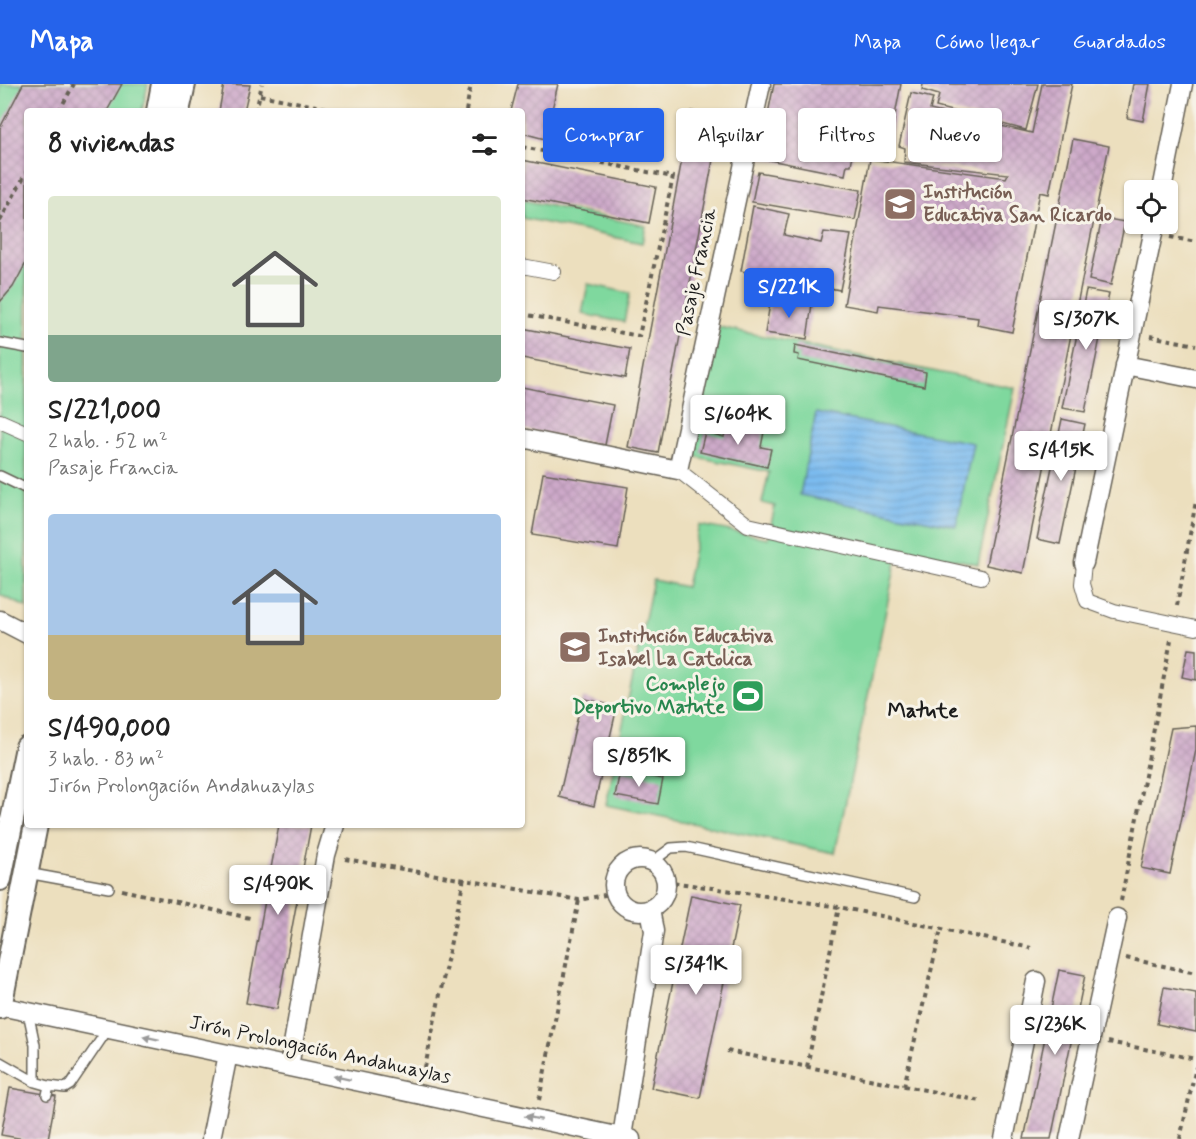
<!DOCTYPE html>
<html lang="es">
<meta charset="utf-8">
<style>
body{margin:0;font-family:Mynerve,sans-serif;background:#f2f2f2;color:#222;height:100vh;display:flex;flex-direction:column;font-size:22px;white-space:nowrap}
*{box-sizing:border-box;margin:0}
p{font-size:20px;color:#767676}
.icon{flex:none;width:33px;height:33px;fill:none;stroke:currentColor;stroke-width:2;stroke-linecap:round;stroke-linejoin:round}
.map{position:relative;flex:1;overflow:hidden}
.sheet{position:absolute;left:24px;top:24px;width:501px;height:720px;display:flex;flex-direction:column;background:#fff;border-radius:6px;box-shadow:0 2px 4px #0004}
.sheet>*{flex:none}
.guide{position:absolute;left:543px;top:24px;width:562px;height:54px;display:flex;gap:12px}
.tools{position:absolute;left:1124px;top:96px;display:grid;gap:12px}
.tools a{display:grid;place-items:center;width:54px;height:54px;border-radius:6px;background:#fff;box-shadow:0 2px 4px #0004;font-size:30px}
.price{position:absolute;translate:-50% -51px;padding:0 14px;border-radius:6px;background:#fff;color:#222;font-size:20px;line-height:39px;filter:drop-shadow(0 2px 3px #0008)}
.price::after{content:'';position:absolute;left:50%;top:36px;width:18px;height:14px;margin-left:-9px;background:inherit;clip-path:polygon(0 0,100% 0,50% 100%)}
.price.on{background:#2563eb;color:#fff}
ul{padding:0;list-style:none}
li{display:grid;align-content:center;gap:12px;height:318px;padding:0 24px}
li span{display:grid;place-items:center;height:186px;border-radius:6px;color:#555}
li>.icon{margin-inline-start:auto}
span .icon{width:108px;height:108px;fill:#fffc;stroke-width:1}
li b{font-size:26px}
h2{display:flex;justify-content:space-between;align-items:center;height:72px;padding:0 24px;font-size:26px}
.chip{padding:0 21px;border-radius:6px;background:#fff;box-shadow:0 2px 4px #0004;font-size:21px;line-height:54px}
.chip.on{background:#2563eb;color:#fff}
header{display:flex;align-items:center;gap:36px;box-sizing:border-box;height:84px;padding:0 30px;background:#2563eb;color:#fff}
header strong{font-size:28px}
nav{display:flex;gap:33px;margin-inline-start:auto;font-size:21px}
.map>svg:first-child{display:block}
.garden{fill:#7fd89e;stroke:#4e7a5d;stroke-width:1.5}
.water{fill:url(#water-rules);stroke:#4c6c86;stroke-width:1.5}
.building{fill:url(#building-cross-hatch)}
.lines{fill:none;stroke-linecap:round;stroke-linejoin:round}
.service-casing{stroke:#656055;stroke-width:12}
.pedestrian-casing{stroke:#656055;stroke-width:16}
.minor-casing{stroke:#656055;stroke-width:21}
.tertiary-casing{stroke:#656055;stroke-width:26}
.path{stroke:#656055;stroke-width:4;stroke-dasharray:4.5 4.5;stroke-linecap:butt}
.service{stroke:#fff;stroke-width:9}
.pedestrian{stroke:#fff;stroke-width:14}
.minor{stroke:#fff;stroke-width:18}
.tertiary{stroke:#fff;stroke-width:22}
.oneway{fill:#999}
.labels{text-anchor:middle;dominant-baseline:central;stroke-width:6;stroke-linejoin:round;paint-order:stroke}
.education-label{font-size:20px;font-weight:bold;fill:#785e54;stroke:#f7f3e8;text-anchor:start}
.street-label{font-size:20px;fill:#1c1c1c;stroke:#f7f3e8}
.leisure-label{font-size:20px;font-weight:bold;fill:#27864d;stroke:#f7f3e8;text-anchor:end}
.neighbourhood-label{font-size:21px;font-weight:bold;fill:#1c1c1c;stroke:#f7f3e8}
</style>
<header>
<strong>Mapa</strong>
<nav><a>Mapa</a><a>Cómo llegar</a><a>Guardados</a></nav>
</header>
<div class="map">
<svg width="1196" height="1055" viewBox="0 0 1196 1055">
<defs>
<pattern id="water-rules" width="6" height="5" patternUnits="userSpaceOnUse" patternTransform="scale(1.5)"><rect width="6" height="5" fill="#7bbbef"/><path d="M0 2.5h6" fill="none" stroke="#6aa0cc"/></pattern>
<pattern id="building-cross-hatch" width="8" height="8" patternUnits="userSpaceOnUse" patternTransform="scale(1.5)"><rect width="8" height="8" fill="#cda9c9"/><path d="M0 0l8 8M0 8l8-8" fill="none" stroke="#af91ac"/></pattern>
</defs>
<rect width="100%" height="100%" fill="#f7f3e8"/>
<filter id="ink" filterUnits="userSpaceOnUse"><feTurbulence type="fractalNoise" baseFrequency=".0167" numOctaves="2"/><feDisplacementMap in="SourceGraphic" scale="12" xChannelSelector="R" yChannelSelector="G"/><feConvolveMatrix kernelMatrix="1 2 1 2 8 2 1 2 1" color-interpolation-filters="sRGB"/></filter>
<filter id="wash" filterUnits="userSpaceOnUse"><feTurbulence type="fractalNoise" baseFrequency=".008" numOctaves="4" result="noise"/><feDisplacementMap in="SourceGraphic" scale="24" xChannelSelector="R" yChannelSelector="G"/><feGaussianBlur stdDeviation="1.35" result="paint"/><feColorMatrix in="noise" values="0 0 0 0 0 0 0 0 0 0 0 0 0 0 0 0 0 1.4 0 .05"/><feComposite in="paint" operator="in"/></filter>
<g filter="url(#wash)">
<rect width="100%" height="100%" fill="#ecdfbe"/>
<path class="garden" d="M0 0H148L142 27H27L26 523 0 511Z
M522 116 646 142 642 159 522 134Z
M588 200 630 209 624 238 582 230Z
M719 243 1015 304 978 480 899 464 835 769 606 721 653 496 686 503 699 441 768 454 775 422 762 419 769 388 692 372Z"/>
<path class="water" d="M816 329 973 359 956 442 800 411Z"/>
<g id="blocks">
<path class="building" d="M23 0H122L107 27H27V177L13 203 0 218V44Z
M224 0 250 1 244 27H219Z
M518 0H558L545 55 522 49V27H511Z
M774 0H901L890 58 874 55 870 73 853 70 851 81H847L845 91 759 74Z
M923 0H1038L1026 46 936 23 939 11 922 6Z
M1042 0H1072L1049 110 1040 108 1012 248 977 241 978 234 879 221 878 227 844 221 870 75 1006 94 1008 90 904 78 905 64 899 62 911 9 933 14 930 26 1032 49Z
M1133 0H1150L1143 37 1127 34Z
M691 27 721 33 658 369 628 363Z
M1073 55 1109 62 1023 489 986 481Z
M522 76 656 103 649 139 522 114Z
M758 88 861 106 855 136 752 118Z
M753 122 789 130 784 151 821 159 824 148 851 151 840 206 741 187Z
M1102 134 1125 138 1111 201 1089 196Z
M1086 206 1109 210 1085 328 1062 324Z
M771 214 812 220 807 255 765 249Z
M522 244 630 265 625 294 522 274Z
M795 261 926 288 924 302 798 276 799 271 794 270Z
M522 303 613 321 605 361 522 345Z
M1062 335 1085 340 1060 460 1037 455Z
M727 340 764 348 761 363 771 365 767 383 700 368 705 348 724 353Z
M543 389 628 403 618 465 532 451Z
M1188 565 1196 566V596L1182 593Z
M582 614 617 623 594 722 559 713Z
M1196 642V666L1170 790 1141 784 1171 644Z
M620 687 663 695 658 720 615 712Z
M279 741H311L277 925 246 919Z
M691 811 740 821 700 1014 651 1004Z
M1059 886 1085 891 1051 1055H1024Z
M1164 903 1196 909V948L1157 940Z
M10 1004 56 1012 48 1055H24L1 1051Z"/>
</g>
</g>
<g filter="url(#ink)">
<use href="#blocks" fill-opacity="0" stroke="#656055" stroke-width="1.5"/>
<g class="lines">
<g class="service-casing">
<path id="service" d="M0 259 27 264
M0 392 27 405
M652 778 671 764 686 763 915 813
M27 789 109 804
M28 928 35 961V998
M0 978 35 998 49 1002
M47 1011 49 1002 65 1004 70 1001 108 945"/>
</g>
<g class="pedestrian-casing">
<path id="pedestrian" d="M522 182 554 188
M0 337 27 349
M678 386 748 441 981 493
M1084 479 1082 500 1087 517 1114 527 1196 544"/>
</g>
<g class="minor-casing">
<path id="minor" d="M1162 106 1183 0
M1125 281 1196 295
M522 354 678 386 761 0
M1084 479 1155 140
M0 536 27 550
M614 801a26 26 0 1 1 52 0a26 26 0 1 1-52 0Z
M0 922 631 1055
M289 983 326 771 335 741
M622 1053 654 847 650 825
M211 1055 228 970
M1004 1055 1036 897
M1069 1055 1117 834"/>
</g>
<g class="tertiary-casing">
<path id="tertiary" d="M158 27 163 0
M178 27 184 0
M0 795 27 663
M0 923 36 741"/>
</g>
<path class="path" d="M260 11 341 27
M59 27 74 0
M256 27 262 0
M466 27 471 0
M522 63 673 93 639 252 522 230
M0 137 27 87
M1170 153 1196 158
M1150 252 1196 261
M1177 522 1196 417
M345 775 579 816 615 809
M665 797 839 823 1031 864
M122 806 250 834
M1121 817 1171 556
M1126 874 1196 889
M1108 958 1196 975
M727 967 981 1017
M807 983 839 823
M423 993 464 794
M904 1002 941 845
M539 1016 579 816
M1180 1055 1196 983"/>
<use href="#service" class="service"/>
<use href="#pedestrian" class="pedestrian"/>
<use href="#minor" class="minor"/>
<use href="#tertiary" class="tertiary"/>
</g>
<defs><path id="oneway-solid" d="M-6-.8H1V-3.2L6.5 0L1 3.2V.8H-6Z" transform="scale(1.5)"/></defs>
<g class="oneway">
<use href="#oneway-solid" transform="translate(151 954) rotate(-168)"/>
<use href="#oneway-solid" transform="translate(342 994) rotate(-168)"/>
<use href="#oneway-solid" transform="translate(533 1034) rotate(-168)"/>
</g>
</g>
<defs>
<g id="school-square" transform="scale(1.725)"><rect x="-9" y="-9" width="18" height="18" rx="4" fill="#8d6e63" stroke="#f7f3e8"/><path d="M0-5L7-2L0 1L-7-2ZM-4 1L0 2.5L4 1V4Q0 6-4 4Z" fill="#fff"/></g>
<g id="stadium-square" transform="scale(1.725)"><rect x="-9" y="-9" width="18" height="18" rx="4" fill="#2e9e5b" stroke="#f7f3e8"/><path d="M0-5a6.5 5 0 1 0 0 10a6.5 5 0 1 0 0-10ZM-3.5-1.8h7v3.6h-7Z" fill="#fff"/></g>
</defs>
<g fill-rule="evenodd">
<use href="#school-square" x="900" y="120"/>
<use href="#school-square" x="575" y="563"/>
<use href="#stadium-square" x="748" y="612"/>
</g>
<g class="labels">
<g class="education-label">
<text x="923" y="108">Institución<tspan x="923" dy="23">Educativa San Ricardo</tspan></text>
<text x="598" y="552">Institución Educativa<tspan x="598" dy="23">Isabel La Catolica</tspan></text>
</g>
<g class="street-label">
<text transform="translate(697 188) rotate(-78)">Pasaje Francia</text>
<text transform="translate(320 966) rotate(12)">Jirón Prolongación Andahuaylas</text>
</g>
<g class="leisure-label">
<text x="725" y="600">Complejo<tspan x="725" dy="23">Deportivo Matute</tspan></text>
</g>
<g class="neighbourhood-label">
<text x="923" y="627">Matute</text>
</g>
</g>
</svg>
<div class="tools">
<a><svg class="icon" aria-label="locate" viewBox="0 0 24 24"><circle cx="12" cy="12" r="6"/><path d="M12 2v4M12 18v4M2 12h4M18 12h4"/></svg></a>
</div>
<b class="price on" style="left:789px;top:235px">S/221K</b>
<b class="price" style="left:1086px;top:267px">S/307K</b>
<b class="price" style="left:738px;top:362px">S/604K</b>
<b class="price" style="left:1061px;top:398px">S/415K</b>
<b class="price" style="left:639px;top:704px">S/851K</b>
<b class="price" style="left:278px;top:832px">S/490K</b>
<b class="price" style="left:696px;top:912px">S/341K</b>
<b class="price" style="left:1055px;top:972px">S/236K</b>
<div class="guide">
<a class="chip on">Comprar</a>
<a class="chip">Alquilar</a>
<a class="chip">Filtros</a>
<a class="chip">Nuevo</a>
</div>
<section class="sheet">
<h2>8 viviendas<svg class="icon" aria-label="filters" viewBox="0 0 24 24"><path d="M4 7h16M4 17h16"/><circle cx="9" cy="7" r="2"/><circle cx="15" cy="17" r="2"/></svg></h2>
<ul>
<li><span style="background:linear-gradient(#dfe7d0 75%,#7fa58c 0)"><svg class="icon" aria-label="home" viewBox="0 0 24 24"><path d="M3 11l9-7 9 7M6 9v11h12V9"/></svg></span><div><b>S/221,000</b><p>2 hab. · 52 m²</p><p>Pasaje Francia</p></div></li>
<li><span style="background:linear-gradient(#a9c7e8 65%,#c2b280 0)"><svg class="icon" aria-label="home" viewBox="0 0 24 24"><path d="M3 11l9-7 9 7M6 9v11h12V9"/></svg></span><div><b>S/490,000</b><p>3 hab. · 83 m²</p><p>Jirón Prolongación Andahuaylas</p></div></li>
</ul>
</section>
</div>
